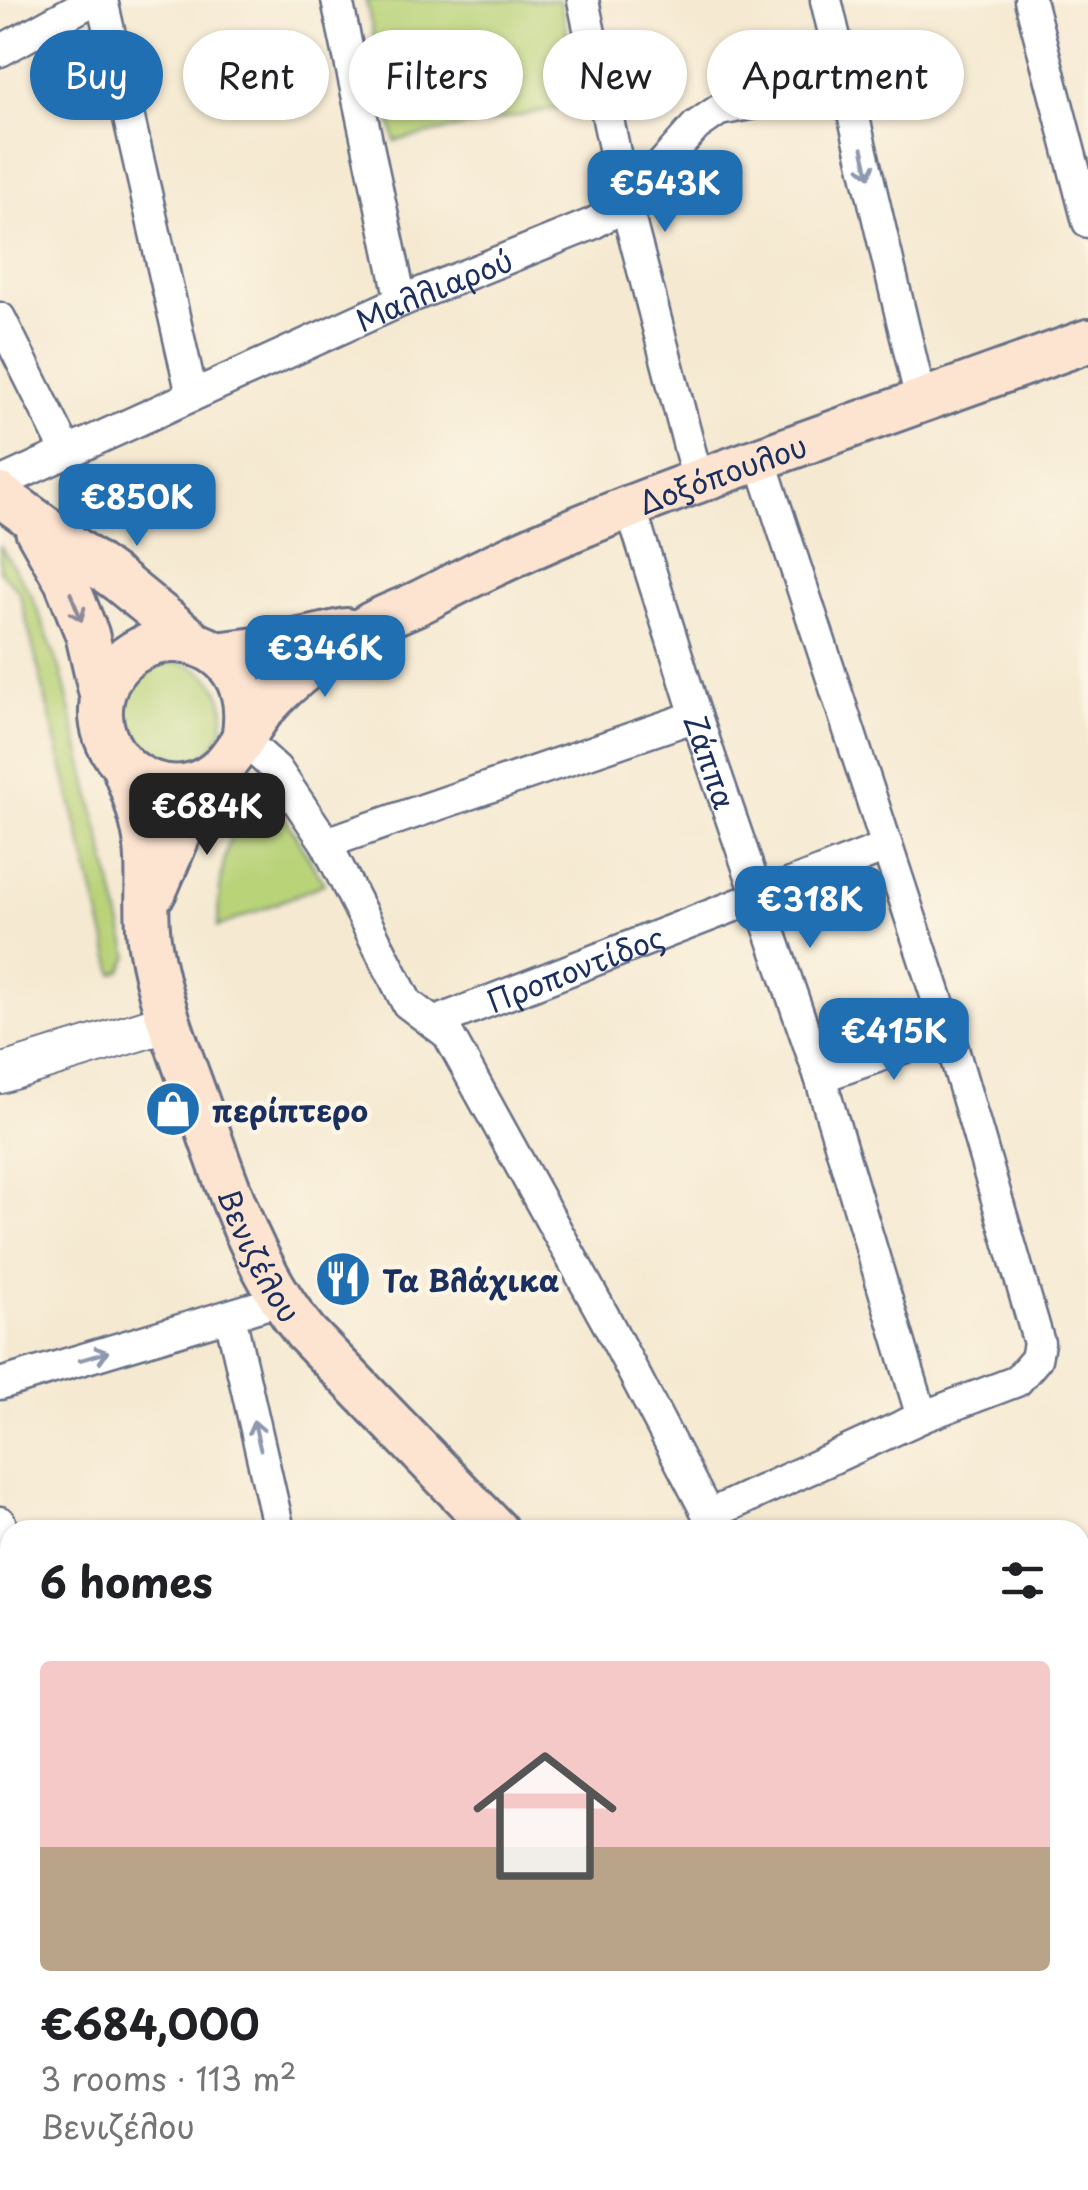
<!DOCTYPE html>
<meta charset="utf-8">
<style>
body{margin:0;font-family:"Playpen Sans",sans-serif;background:#f2f2f2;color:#202124;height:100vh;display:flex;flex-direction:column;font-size:38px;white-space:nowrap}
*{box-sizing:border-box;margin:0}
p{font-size:32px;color:#757577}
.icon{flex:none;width:55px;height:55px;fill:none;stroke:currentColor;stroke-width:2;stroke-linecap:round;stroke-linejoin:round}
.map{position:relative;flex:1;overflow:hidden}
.drawer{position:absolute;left:0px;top:1520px;width:1090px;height:670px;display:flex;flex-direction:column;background:#fff;border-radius:30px 30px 0 0;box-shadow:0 2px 8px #0004}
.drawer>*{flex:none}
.hud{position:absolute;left:30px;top:30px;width:1030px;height:90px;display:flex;gap:20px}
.price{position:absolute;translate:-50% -85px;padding:0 22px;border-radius:20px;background:#1f6fb2;color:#fff;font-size:32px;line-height:65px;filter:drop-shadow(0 2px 5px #0008)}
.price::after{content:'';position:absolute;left:50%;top:60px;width:30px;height:22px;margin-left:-15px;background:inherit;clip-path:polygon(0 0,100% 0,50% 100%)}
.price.selected{background:#222;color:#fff}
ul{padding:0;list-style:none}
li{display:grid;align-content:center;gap:20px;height:530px;padding:0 40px}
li+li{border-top:2px solid #e0e0e0}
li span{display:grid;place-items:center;height:310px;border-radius:10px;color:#555}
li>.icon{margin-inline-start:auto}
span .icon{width:180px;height:180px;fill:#fffc;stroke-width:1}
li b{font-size:42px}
h2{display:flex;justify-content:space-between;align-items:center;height:120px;padding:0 40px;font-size:42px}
.tag{padding:0 35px;border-radius:45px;background:#fff;box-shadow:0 2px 8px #0004;font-size:35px;line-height:90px}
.tag.selected{background:#1f6fb2;color:#fff}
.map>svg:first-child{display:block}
.green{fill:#b9d379;stroke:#6a816c;stroke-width:2.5}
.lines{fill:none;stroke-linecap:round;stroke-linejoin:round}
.minor-casing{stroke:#677086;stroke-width:35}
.tertiary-casing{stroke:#677086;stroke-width:42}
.secondary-casing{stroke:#677086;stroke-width:48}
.minor{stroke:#fff;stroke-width:30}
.tertiary{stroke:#fff;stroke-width:38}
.secondary{stroke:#fde4d1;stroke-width:42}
.oneway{stroke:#8d97ae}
.oneway2{stroke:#8c8a98}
.labels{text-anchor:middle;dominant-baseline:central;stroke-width:9;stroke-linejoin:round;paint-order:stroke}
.street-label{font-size:30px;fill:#1b2f5e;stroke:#fcf5e5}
.poi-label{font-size:30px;font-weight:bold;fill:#1b2f5e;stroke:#fcf5e5;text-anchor:start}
</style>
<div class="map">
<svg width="1088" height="2190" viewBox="0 0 1088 2190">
<rect width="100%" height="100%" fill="#fcf5e5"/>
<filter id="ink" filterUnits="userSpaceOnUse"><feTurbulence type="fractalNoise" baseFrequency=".01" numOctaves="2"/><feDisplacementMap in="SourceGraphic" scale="20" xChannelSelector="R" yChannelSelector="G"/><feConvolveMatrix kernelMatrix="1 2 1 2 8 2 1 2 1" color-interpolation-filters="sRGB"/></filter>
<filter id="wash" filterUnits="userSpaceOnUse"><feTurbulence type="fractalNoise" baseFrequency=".0048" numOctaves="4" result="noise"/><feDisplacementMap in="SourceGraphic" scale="40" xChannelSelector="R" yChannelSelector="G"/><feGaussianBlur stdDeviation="2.25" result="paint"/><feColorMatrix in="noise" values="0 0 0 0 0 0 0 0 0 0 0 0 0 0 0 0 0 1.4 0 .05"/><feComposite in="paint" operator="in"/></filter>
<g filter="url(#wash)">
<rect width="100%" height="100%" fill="#f5e9d1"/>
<path class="green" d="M366 0H560L582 103 395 141Z
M0 546 32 596 61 671 129 956 122 970 114 974 19 591 0 571Z
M122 714a51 51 0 1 1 102 0a51 51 0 1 1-102 0Z
M262 794 272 795 324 884 218 927C218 888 224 814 262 794Z"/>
</g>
<g filter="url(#ink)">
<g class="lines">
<g class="minor-casing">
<g id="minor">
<path d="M102 0 192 395"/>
<path d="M337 0 401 301"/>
<path d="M583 0 626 205 698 481"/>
<path d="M826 0 921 400"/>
<path d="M1030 0 1088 222"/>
<path d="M0 51 93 0"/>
<path d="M0 318 67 452"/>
<path id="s1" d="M0 483 401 301 592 224 626 205 696 126 719 110 848 85"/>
<path id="s2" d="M630 506 696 716 820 1077 922 1417"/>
<path d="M243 739 276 769 326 843 407 1003 448 1034 607 1322 716 1530"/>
<path d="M326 843 696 716"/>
<path id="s3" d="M433 1023 886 847"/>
<path d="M820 1077 948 1032"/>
<path d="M230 1316 279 1530"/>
<path d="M0 1384 280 1300"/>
<path d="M709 1515 922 1417 1017 1381 1036 1359 1039 1343 948 1032 760 459"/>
<path d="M0 1522 10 1561"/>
<path d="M0 2060 10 2055"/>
<path d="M169 2180 172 2190"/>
<path d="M507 2180 512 2190"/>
<path d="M565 2190 590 2180"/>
</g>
</g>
<g class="tertiary-casing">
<path id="tertiary" d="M0 1074 169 1022"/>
</g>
<g class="secondary-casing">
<g id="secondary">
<path d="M0 495 119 581 195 643"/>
<path d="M37 530 66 581 87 634 102 699"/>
<path d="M216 654 264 648 346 630"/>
<path id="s4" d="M243 739C265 622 119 611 102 700 93 750 140 795 189 785 231 776 241 734 266 706 294 674 331 650 366 627 385 615 408 609 428 598 524 547 623 508 726 471 847 428 967 384 1088 341"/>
<path id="s5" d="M123 766C133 791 143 819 146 846 150 879 144 913 150 946 159 1001 180 1053 199 1106 227 1185 252 1267 306 1333L496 1530"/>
<path d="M155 891 193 802 212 776"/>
<path d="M1043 2180 1049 2190"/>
</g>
</g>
<use href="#minor" class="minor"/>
<use href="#tertiary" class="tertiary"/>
<use href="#secondary" class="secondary"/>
</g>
<defs><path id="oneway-shaft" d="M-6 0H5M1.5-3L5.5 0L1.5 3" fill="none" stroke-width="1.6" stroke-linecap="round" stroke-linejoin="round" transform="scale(2.5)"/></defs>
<g class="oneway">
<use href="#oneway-shaft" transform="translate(866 163) rotate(77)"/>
<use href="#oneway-shaft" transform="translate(94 1356) rotate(-16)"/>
<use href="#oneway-shaft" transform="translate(257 1435) rotate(-103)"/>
</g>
<use class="oneway2" href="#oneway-shaft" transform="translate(76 607) rotate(68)"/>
</g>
<defs>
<g id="shop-disc" transform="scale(2.875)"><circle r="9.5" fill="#1f6fb2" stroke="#fcf5e5"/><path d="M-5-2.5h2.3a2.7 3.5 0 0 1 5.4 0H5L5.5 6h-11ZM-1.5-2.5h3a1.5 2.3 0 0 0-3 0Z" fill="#fff"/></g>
<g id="restaurant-disc" transform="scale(2.875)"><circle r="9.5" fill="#1f6fb2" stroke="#fcf5e5"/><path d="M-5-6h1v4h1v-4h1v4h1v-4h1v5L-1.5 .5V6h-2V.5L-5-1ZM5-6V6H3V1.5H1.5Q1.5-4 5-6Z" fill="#fff"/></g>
</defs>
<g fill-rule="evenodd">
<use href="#shop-disc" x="173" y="1109"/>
<use href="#restaurant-disc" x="343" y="1279"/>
</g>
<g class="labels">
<g class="street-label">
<text stroke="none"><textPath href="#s1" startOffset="475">Μαλλιαρού</textPath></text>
<text stroke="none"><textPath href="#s4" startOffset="1012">Δοξόπουλου</textPath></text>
<text stroke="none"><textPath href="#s2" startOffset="268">Ζάππα</textPath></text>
<text stroke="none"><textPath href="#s3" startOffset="152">Προποντίδος</textPath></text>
<text stroke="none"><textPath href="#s5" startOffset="512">Βενιζέλου</textPath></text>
</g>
<g class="poi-label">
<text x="212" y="1109">περίπτερο</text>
<text x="382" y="1279">Τα Βλάχικα</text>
</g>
</g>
</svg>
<b class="price" style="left:665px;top:235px">€543K</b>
<b class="price" style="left:137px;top:549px">€850K</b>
<b class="price" style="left:325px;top:700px">€346K</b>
<b class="price selected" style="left:207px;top:858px">€684K</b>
<b class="price" style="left:810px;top:951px">€318K</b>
<b class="price" style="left:894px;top:1083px">€415K</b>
<div class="hud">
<a class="tag selected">Buy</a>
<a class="tag">Rent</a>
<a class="tag">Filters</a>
<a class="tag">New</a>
<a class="tag">Apartment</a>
</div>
<section class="drawer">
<h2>6 homes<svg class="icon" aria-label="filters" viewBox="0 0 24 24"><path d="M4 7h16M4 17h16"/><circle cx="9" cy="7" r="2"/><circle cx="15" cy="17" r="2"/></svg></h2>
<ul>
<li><span style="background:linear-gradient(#f6c9c9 60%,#b9a48a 0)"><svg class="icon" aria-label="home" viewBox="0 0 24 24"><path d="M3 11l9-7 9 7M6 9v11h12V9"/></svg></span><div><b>€684,000</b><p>3 rooms · 113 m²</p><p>Βενιζέλου</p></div></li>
</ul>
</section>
</div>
